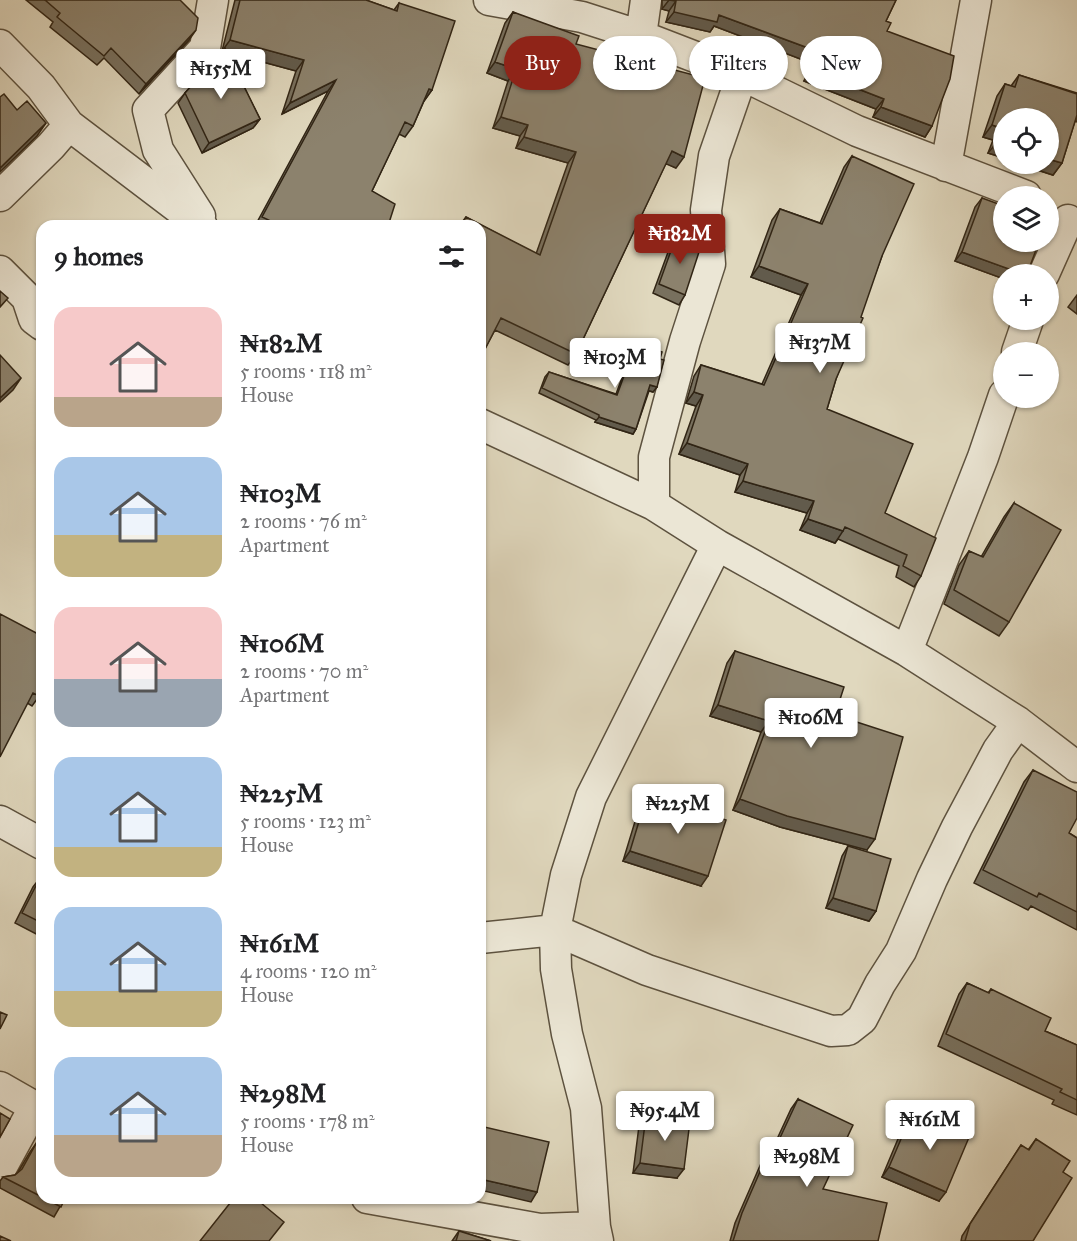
<!DOCTYPE html>
<meta charset="utf-8">
<style>
body{margin:0;font-family:"IM FELL Great Primer",serif;background:#f2f2f2;color:#202124;height:100vh;display:flex;flex-direction:column;font-size:22px;white-space:nowrap}
*{box-sizing:border-box;margin:0}
p{font-size:20px;color:#757577}
.icon{flex:none;width:33px;height:33px;fill:none;stroke:currentColor;stroke-width:2;stroke-linecap:round;stroke-linejoin:round}
.map{position:relative;flex:1;overflow:hidden}
.panel{position:absolute;left:36px;top:220px;width:450px;height:984px;display:flex;flex-direction:column;background:#fff;border-radius:18px;box-shadow:0 2px 4px #0004}
.panel>*{flex:none}
.top-card{position:absolute;left:504px;top:36px;width:483px;height:54px;display:flex;gap:12px}
.controls{position:absolute;left:993px;top:108px;display:grid;gap:12px}
.controls a{display:grid;place-items:center;width:66px;height:66px;border-radius:50%;background:#fff;box-shadow:0 2px 4px #0004;font-size:30px}
.price{position:absolute;translate:-50% -51px;padding:0 14px;border-radius:6px;background:#fff;color:#222;font-size:20px;line-height:39px;filter:drop-shadow(0 2px 3px #0008)}
.price::after{content:'';position:absolute;left:50%;top:36px;width:18px;height:14px;margin-left:-9px;background:inherit;clip-path:polygon(0 0,100% 0,50% 100%)}
.price.on{background:#8f2418;color:#fff}
ul{padding:0;list-style:none}
li{display:flex;align-items:center;gap:18px;height:150px;padding:0 18px}
li span{display:grid;place-items:center;flex:none;width:168px;height:120px;border-radius:18px;color:#555}
li>.icon{margin-inline-start:auto}
span .icon{width:72px;height:72px;fill:#fffc;stroke-width:1}
li b{font-size:26px}
h2{display:flex;justify-content:space-between;align-items:center;height:72px;padding:0 18px;font-size:26px}
.tag{padding:0 21px;border-radius:27px;background:#fff;box-shadow:0 2px 4px #0004;font-size:21px;line-height:54px}
.tag.on{background:#8f2418;color:#fff}
.map>svg:first-child{display:block}
.lines{fill:none;stroke-linecap:round;stroke-linejoin:round}
.street-casing{stroke:#5d523f;stroke-width:33}
.street{stroke:#ebe6d5;stroke-width:30}
.wall{fill:#78705e;stroke:#312515;stroke-width:1.5}
.shaded-wall{fill:#625b4c;stroke:#312515;stroke-width:1.5}
.building{fill:#8c826d;stroke:#312515;stroke-width:1.5}
</style>
<div class="map">
<svg width="1077" height="1241" viewBox="0 0 1077 1241">
<rect width="100%" height="100%" fill="#e0d8be"/>
<filter id="stains"><feTurbulence type="fractalNoise" baseFrequency=".00333" numOctaves="4"/><feColorMatrix values="0 0 0 0 .2 0 0 0 0 .09 0 0 0 0 .02 0 0 0 .5 -.17"/></filter>
<radialGradient id="worn" r=".72"><stop offset=".6" stop-color="#630" stop-opacity="0"/><stop offset="1" stop-color="#630" stop-opacity=".3"/></radialGradient>
<g class="lines">
<g class="street-casing">
<path id="street" d="M489 0 582 17 641 36 742 75 857 131 1026 196
M641 36 646 0
M0 45 41 87 69 125 202 226
M946 166 976 0
M0 196 51 146 69 125
M200 216 158 150 148 110 205 48 213 0
M0 271 27 298 34 319 42 325
M1044 274 1068 220
M1017 352 1028 320
M480 424 654 505 717 545 907 651 1018 722 1077 767
M654 505V457L685 341 710 264 706 210 714 156 742 75
M907 651 983 457 1004 395
M0 821 42 844
M480 938 555 930 647 970 831 1031 848 1030 862 1019 880 984 901 951 932 879 957 827 998 750 1018 722
M0 1087 42 1111
M0 1170 34 1108
M367 1198 540 1229 595 1227
M598 1241 595 1227 586 1108 567 1034 556 969 555 930 566 875 591 797 717 545"/>
</g>
<use href="#street" class="street"/>
</g>
<path class="wall" d="M26 0H180L189 40 139 94 104 58 97 65 50 27 53 22Z
M235 0H366L394 10 399 3 432 90 424 101 413 126 405 137 399 134 372 191 388 226H255L328 91 282 114 296 71 227 52 260 119 253 128 202 153 178 103 185 93 223 51H222Z
M662 0H896L886 21 887 31 932 126 925 137 873 117 876 109 804 81 811 63 714 26 710 32 666 22 669 11 662 9Z
M513 12 576 44 676 168 666 163 576 354 568 365 495 330 480 358V226H459L466 217 536 254 568 163 516 148 520 136 493 128 508 81 487 73 505 23Z
M1019 75 1077 93V122L1075 121 1062 163 1053 175 1019 164H1048L1004 118V158L988 153 993 140 983 137 997 96 1005 84 1011 86Z
M852 156 882 256 836 379 827 409 885 513 921 576 914 587 896 577 899 566 838 539 835 543 800 530 807 513 735 492 740 475 679 454 696 406 686 403 694 376 701 365 762 384 801 295 751 277 772 220 780 209 820 223 844 167Z
M982 198 1004 274V279L955 261 975 207Z
M677 234 685 295 679 305 653 293 671 244Z
M1077 295V314L1068 307Z
M636 343 660 359 657 387 653 392 649 391 636 429 633 434 595 422 596 420 539 393 545 377 549 372 616 394 633 348Z
M1014 503 1009 622 999 636 944 604 959 565 969 551 981 557 1004 517Z
M42 636V696L40 695 32 706 27 703Z
M735 651 835 715 867 850 780 827 733 810 761 732 710 716 727 663Z
M1033 770 1069 833 1077 838V930L1031 906 1028 910 974 883 1024 782Z
M647 795 701 886 623 861 640 805Z
M848 846 876 911 869 921 826 908 842 856Z
M40 878 42 879V937L15 923 33 887Z
M967 983 988 993 991 989 1045 1031 1077 1045V1115L1052 1104 1054 1100 938 1046 959 994Z
M798 1099 823 1189 878 1241H730L735 1223 762 1161 769 1151 771 1152 791 1109Z
M913 1111 939 1201 882 1177 906 1120Z
M646 1116 677 1178 633 1173 639 1126Z
M1036 1139 1063 1172 1033 1241H961L962 1236 1021 1145 1028 1150Z
M37 1142 42 1145V1198H65L54 1217 0 1188V1181L3 1177 15 1175 18 1172 30 1152Z
M459 1231 491 1241H452Z"/>
<path class="shaded-wall" d="M669 0 676 1 669 11 662 9Z
M674 12 719 15 819 52 811 63 714 26 710 32 666 22Z
M196 30 189 40 139 94 146 84Z
M230 40 304 60 296 71 222 51Z
M495 62 516 69 508 81 487 73Z
M812 71 884 99 876 109 804 81Z
M336 80 328 91 282 114 290 103Z
M429 89 432 90 424 101 421 100Z
M881 107 932 126 925 137 873 117Z
M501 117 528 125 520 136 493 128Z
M260 119 253 128 202 153 209 143Z
M46 123 37 136 0 172V168Z
M992 125 1001 128 993 140 983 137Z
M524 137 576 152 568 163 516 148Z
M997 142 1004 144V158L988 153Z
M672 151 684 157 676 168 664 163Z
M1048 159 1062 163 1053 175 1019 164H1048Z
M962 252 1023 274H1004V279L955 261Z
M759 266 808 284 801 295 751 277Z
M21 378 13 390 0 402V398Z
M650 385 657 387 653 392 647 390Z
M694 392 703 395 696 406 686 403Z
M599 417 636 429 633 434 595 422Z
M687 443 748 464 740 475 679 454Z
M743 481 814 501 807 513 735 492Z
M808 519 843 531 835 543 800 530Z
M718 705 769 721 761 732 710 716Z
M740 799 875 839 867 850 780 827 733 810Z
M630 851 708 876 701 886 623 861Z
M833 898 876 911 869 921 826 908Z
M640 1163 684 1169 677 1178 633 1173Z
M889 1167 946 1192 939 1201 882 1177Z
M480 1179 537 1192 531 1202 480 1190Z"/>
<path class="building" d="M45 0H180L198 18 196 30 146 84 111 48 104 56 57 17 60 13Z
M240 0H366L397 11 399 3 455 21 432 90 429 89 413 126 405 122 372 191 395 204 388 226H281L262 217 336 80 290 103 304 60 230 40Z
M674 0H896L886 21 891 23 887 31 954 56 950 79 932 126 881 107 884 99 812 71 819 52 719 15 717 22 674 12 676 1Z
M513 12 579 36 576 44 705 78 684 157 672 151 576 354 501 318 482 355 480 353V226H461L466 217 540 255 576 152 524 137 528 125 501 117 516 69 495 62Z
M225 48 260 119 209 143 185 93Z
M1019 75 1077 94V115L1062 163 1048 159V118H1004V144L997 142 1001 128 992 125 1005 84 1015 87Z
M4 94 17 110 27 101 46 123 0 168V97Z
M852 156 914 184 882 256 861 317 863 318 836 379 827 409 913 444 885 513 936 538 921 576 903 566 907 555 845 527 843 531 808 519 814 501 743 481 748 464 687 443 703 395 694 392 701 365 764 385 808 284 759 266 780 209 822 224Z
M982 198 1004 206V242H1039L1027 274H1023L962 252Z
M677 234 699 244V252L685 295 659 284Z
M0 291 8 298 0 307Z
M636 343 662 352 660 359 664 360 657 387 650 385 636 429 599 417V415L542 388 549 372 617 395Z
M0 355 21 378 0 398Z
M1014 503 1061 530 1009 622 954 590 969 551 983 557Z
M0 614 42 636V691L39 696 33 693 0 757Z
M735 651 844 687 835 715 903 737 875 839 787 816 740 799 769 721 718 705Z
M1033 770 1077 792V818L1069 833 1077 838V912L1039 893 1037 897 983 870Z
M647 795 726 820 708 876 630 851Z
M848 846 891 859 876 911 833 898Z
M40 878 42 879V923L22 913Z
M967 983 989 993 991 989 1051 1018 1045 1031 1077 1045V1100L1060 1092 1062 1089 946 1034Z
M0 1012 7 1015 0 1029Z
M798 1099 853 1125 823 1189 887 1203 878 1241H733L742 1213 769 1151 773 1153Z
M913 1111 970 1135 946 1192 889 1167Z
M0 1113 10 1119 0 1137Z
M646 1116 690 1121 684 1169 640 1163Z
M480 1126 549 1142 537 1192 480 1179Z
M1036 1139 1070 1161 1063 1172 1072 1178 1033 1241H965L970 1224 1021 1145 1029 1150Z
M37 1142 42 1145V1197L3 1177 15 1175 22 1169Z
M44 1198H65L61 1207Z
M234 1198H255L284 1222 269 1241H200Z
M459 1231 491 1241H456Z
M0 1236 11 1241H0Z"/>
<rect width="100%" height="100%" filter="url(#stains)"/>
<rect width="100%" height="100%" fill="url(#worn)"/>
</svg>
<div class="controls">
<a><svg class="icon" aria-label="locate" viewBox="0 0 24 24"><circle cx="12" cy="12" r="6"/><path d="M12 2v4M12 18v4M2 12h4M18 12h4"/></svg></a>
<a><svg class="icon" aria-label="layers" viewBox="0 0 24 24"><path d="M12 4l9 5-9 5-9-5zM3 14l9 5 9-5"/></svg></a>
<a>+</a>
<a>−</a>
</div>
<b class="price" style="left:221px;top:100px">₦155M</b>
<b class="price on" style="left:680px;top:265px">₦182M</b>
<b class="price" style="left:820px;top:374px">₦137M</b>
<b class="price" style="left:615px;top:389px">₦103M</b>
<b class="price" style="left:811px;top:749px">₦106M</b>
<b class="price" style="left:678px;top:835px">₦225M</b>
<b class="price" style="left:665px;top:1142px">₦95.4M</b>
<b class="price" style="left:930px;top:1151px">₦161M</b>
<b class="price" style="left:807px;top:1188px">₦298M</b>
<div class="top-card">
<a class="tag on">Buy</a>
<a class="tag">Rent</a>
<a class="tag">Filters</a>
<a class="tag">New</a>
</div>
<section class="panel">
<h2>9 homes<svg class="icon" aria-label="filters" viewBox="0 0 24 24"><path d="M4 7h16M4 17h16"/><circle cx="9" cy="7" r="2"/><circle cx="15" cy="17" r="2"/></svg></h2>
<ul>
<li><span style="background:linear-gradient(#f6c9c9 75%,#b9a48a 0)"><svg class="icon" aria-label="home" viewBox="0 0 24 24"><path d="M3 11l9-7 9 7M6 9v11h12V9"/></svg></span><div><b>₦182M</b><p>5 rooms · 118 m²</p><p>House</p></div></li>
<li><span style="background:linear-gradient(#a9c7e8 65%,#c2b280 0)"><svg class="icon" aria-label="home" viewBox="0 0 24 24"><path d="M3 11l9-7 9 7M6 9v11h12V9"/></svg></span><div><b>₦103M</b><p>2 rooms · 76 m²</p><p>Apartment</p></div></li>
<li><span style="background:linear-gradient(#f6c9c9 60%,#9aa5b1 0)"><svg class="icon" aria-label="home" viewBox="0 0 24 24"><path d="M3 11l9-7 9 7M6 9v11h12V9"/></svg></span><div><b>₦106M</b><p>2 rooms · 70 m²</p><p>Apartment</p></div></li>
<li><span style="background:linear-gradient(#a9c7e8 75%,#c2b280 0)"><svg class="icon" aria-label="home" viewBox="0 0 24 24"><path d="M3 11l9-7 9 7M6 9v11h12V9"/></svg></span><div><b>₦225M</b><p>5 rooms · 123 m²</p><p>House</p></div></li>
<li><span style="background:linear-gradient(#a9c7e8 70%,#c2b280 0)"><svg class="icon" aria-label="home" viewBox="0 0 24 24"><path d="M3 11l9-7 9 7M6 9v11h12V9"/></svg></span><div><b>₦161M</b><p>4 rooms · 120 m²</p><p>House</p></div></li>
<li><span style="background:linear-gradient(#a9c7e8 65%,#b9a48a 0)"><svg class="icon" aria-label="home" viewBox="0 0 24 24"><path d="M3 11l9-7 9 7M6 9v11h12V9"/></svg></span><div><b>₦298M</b><p>5 rooms · 178 m²</p><p>House</p></div></li>
</ul>
</section>
</div>
